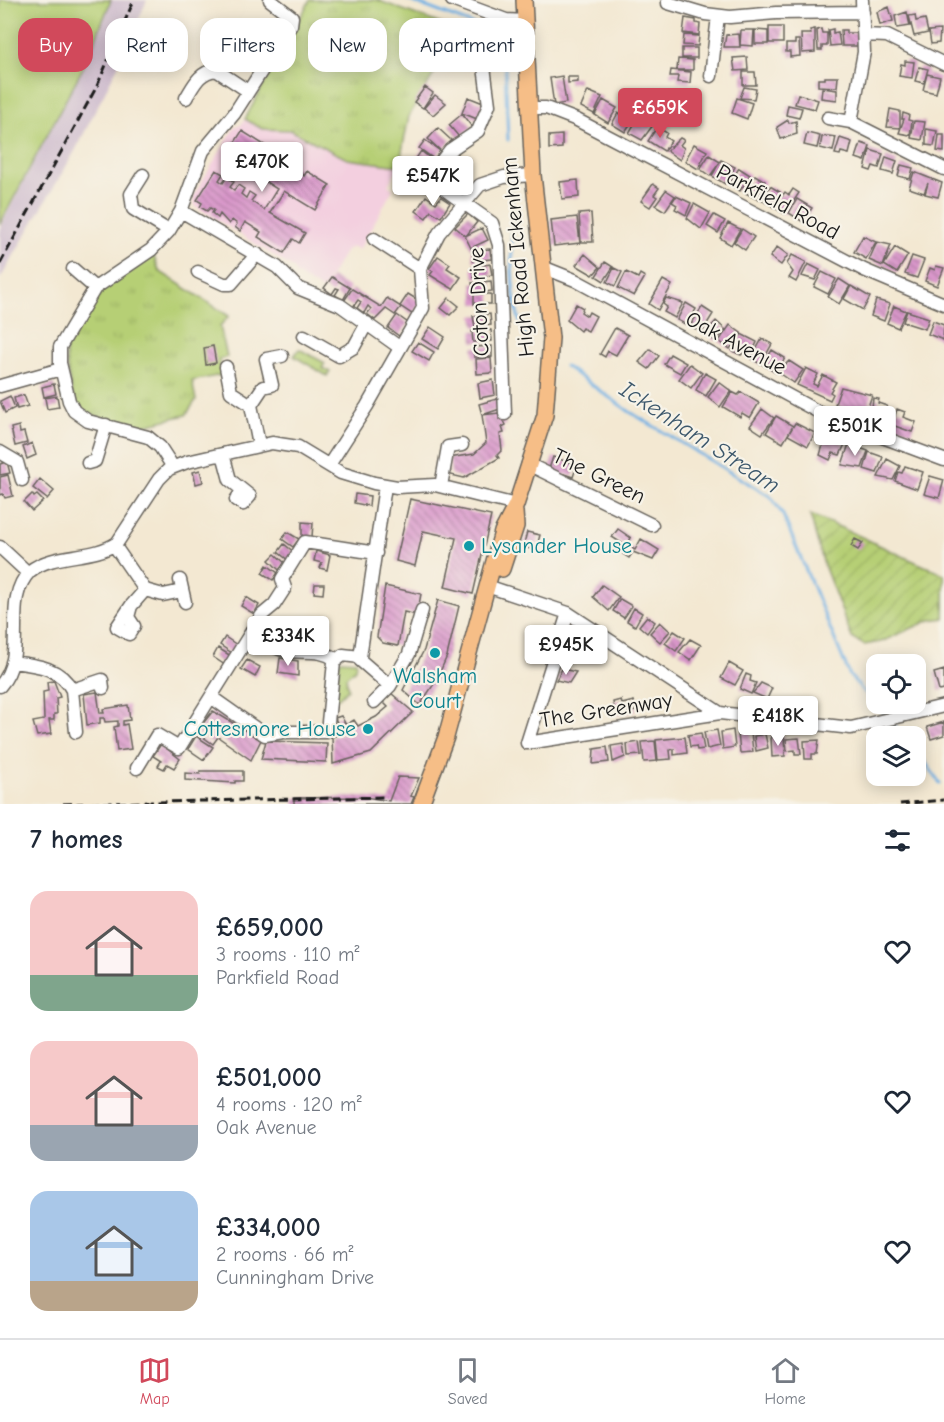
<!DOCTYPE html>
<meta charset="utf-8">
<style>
body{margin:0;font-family:"Comic Neue",sans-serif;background:#f6f6f7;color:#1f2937;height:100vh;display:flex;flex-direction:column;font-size:22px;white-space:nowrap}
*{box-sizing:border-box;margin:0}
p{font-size:20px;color:#747a83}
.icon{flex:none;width:33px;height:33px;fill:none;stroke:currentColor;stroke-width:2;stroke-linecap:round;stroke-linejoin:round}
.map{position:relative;height:804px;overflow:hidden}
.drawer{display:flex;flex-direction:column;background:#fff;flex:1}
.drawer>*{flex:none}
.top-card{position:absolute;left:18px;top:18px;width:600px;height:54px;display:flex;gap:12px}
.controls{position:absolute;left:866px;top:654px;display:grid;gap:12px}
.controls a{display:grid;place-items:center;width:60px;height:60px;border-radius:12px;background:#fff;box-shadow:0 3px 15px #0003;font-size:30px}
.price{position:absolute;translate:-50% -51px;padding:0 14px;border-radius:6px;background:#fff;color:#222;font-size:20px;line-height:39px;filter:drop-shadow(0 2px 3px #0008)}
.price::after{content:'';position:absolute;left:50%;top:36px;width:18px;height:14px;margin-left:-9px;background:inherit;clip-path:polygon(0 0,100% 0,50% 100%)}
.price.selected{background:#d1495b;color:#fff}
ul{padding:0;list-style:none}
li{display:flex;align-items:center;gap:18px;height:150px;padding:0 30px}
li span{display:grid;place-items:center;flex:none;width:168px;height:120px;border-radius:18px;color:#555}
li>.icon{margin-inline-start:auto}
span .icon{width:72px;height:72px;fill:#fffc;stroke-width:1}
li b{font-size:26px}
h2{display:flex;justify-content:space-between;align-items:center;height:72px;padding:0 30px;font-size:26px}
.tag{padding:0 21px;border-radius:18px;background:#fff;box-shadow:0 3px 15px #0003;font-size:21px;line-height:54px}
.tag.selected{background:#d1495b;color:#fff}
.tabs{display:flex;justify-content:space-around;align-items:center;height:84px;border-top:2px solid #e0e1e3;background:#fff;font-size:16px;color:#747a83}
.tabs a{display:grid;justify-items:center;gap:3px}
.tabs .selected{color:#d1495b}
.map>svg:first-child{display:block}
.built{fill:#f3cfdf}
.railway{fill:#cfbdce}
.grass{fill:#b6cf75;stroke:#697648;stroke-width:1.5}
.park{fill:url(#park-tufts);stroke:#697648;stroke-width:1.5}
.garden{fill:url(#garden-furrows);stroke:#697648;stroke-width:1.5}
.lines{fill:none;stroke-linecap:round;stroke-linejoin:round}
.stream{stroke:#6fb1e4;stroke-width:3}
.building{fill:url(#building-back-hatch)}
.minor-casing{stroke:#67635c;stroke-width:15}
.major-casing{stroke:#67635c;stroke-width:18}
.minor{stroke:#fff;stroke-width:12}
.major{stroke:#f6be87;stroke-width:15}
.rail{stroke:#1c1c1c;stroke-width:3;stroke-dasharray:9 4.5;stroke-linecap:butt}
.culture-dot{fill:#0f9aa8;stroke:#f7f3e8;stroke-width:2}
.labels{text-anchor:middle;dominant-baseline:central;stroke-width:4.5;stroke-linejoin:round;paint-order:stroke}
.street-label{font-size:22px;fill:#1c1c1c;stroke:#f7f3e8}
.culture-label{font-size:22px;fill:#0d838f;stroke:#f7f3e8;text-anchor:start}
.water-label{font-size:24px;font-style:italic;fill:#3d586c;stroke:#f7f3e8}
</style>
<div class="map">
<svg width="944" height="804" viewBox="0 0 944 804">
<defs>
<pattern id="park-tufts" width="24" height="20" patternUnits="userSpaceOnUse" patternTransform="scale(1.5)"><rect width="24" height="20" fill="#b6cf75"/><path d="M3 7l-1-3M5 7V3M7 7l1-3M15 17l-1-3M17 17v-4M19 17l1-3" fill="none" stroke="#9cb165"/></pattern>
<pattern id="garden-furrows" width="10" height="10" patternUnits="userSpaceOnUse" patternTransform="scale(1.5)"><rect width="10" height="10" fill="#b6cf75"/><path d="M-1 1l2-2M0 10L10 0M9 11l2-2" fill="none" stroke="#9cb165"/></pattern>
<pattern id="building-back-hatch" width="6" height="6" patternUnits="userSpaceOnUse" patternTransform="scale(1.5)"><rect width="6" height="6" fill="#d997ca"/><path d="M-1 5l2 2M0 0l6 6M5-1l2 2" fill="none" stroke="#af7aa3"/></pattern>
</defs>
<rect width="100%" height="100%" fill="#f7f3e8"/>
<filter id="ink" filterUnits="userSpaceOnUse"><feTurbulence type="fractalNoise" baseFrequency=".0167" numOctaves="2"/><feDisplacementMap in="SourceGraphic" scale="12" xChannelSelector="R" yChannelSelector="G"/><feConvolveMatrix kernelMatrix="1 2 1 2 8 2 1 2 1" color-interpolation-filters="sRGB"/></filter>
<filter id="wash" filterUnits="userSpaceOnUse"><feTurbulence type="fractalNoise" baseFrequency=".008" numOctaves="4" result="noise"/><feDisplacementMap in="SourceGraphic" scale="24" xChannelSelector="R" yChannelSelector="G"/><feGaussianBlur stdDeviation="1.35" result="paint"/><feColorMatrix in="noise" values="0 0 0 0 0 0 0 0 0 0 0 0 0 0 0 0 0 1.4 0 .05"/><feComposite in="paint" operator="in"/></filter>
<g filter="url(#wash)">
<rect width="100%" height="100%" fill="#f3e8d2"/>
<path class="built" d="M245 119 262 129 290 130 347 159 399 166 388 185 393 189 359 250 354 247 347 249 322 290 296 274 293 268 195 206 193 196 235 127 241 125Z"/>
<path class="railway" d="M111 0H147L124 54 75 151 0 279V227L88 58Z"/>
<path class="grass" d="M0 0H111L88 58 0 224Z"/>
<path class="park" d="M310 0H377L459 31 409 116 399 166 347 159 290 130 262 129 245 119Z
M153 254 159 271 229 316 220 326 227 357 219 359 222 375 192 381 196 400 186 415C170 418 152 425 136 426 123 426 83 415 77 404 70 394 65 358 66 346L99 289Z
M299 349 325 363 322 368 330 372 327 376 294 356Z
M340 660 356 661 355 669 346 677 348 689 335 701Z"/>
<path class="garden" d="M810 515C856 532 898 556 944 574V618L930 620 881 642 864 645 852 638 824 565Z"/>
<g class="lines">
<path class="stream" d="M408 0 504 36 508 140
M512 193C513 238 505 306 530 344
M565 366 630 412 771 497 783 515 850 676 885 715
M891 722 904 736
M915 748 940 783"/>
</g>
<g id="blocks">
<path class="building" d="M889 7 893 21 880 25 877 12Z
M907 12 910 26 897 28 895 16Z
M915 15 916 21 925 19 928 33 914 36 909 16Z
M685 18 696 20V23L700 24 699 35 683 33Z
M769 27H783V43H769Z
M815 29V52L802 53 801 34H811L810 30Z
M821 29 822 33H827V46H822V50H818L817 30Z
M833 29V33L838 32 840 45 830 46 828 30Z
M741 30H754L753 46 740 45Z
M755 30 768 31V44H755Z
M841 30H846V33H857L858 46H842Z
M940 30 939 43 931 44 929 31Z
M739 34 740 47H724L726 35Z
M684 35 699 36 698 46 683 45Z
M795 40H799L800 56 790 57V52H786V44H795Z
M453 45 464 55 452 69 441 59Z
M682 48H697V58H682Z
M747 57 748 70 735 71 733 58Z
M678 59 693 60V70H677Z
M905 61 914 62 912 78 899 76 901 64 905 65Z
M919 67 928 69 924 83 915 81Z
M671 70 691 72 690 83 677 82 678 76H670Z
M743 72H755L756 85H743Z
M927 74 940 77 936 93 923 90Z
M562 76 566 103 554 105 550 78Z
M568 77H578V82L568 83Z
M825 77H838L837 87 818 86V79H825Z
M425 87 433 93 423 108 414 102Z
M744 87 756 89 754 99 740 98Z
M822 88 837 90V100L821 98Z
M588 91 602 97 594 114 581 107Z
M798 94 818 100 815 109 795 104Z
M435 95 446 103 433 115 424 108Z
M468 97 483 103 477 119 462 113Z
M737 98 752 103 747 119 732 113Z
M603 100 617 108 608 123 595 115Z
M788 105 802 108 799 118 786 115Z
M890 109 900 111V128L887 127Z
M630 112 636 115 625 132 612 124 618 113 627 118Z
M903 113 909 115 908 120 912 121 910 135 899 133 904 119H902Z
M462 114 472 127 459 137 449 125Z
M639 116 650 122 652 119 656 121 642 140 629 133Z
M788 120 789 123 796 121 797 134 781 139 777 127Z
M914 121 925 122 922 140 911 138Z
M657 127 667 133 665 137 671 141 664 151 648 141Z
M438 128 451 140 441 151 428 139Z
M926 129 937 131 934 146 926 145Z
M242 131 285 158 283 162 291 168 293 165 304 176 307 171 330 185 315 210 284 191 270 213 305 233 299 243 293 239 284 253 258 237 261 232 245 222 240 231 235 227 237 224 232 220 229 224 220 214 218 218 212 213 214 210 210 208 207 211 200 207 202 203 197 200 216 170 223 174 219 180 223 183 227 177 234 182 230 187 234 190 238 185 244 189 241 194 246 198 249 192 255 196 251 201 264 210 277 189 238 164 240 161 228 153Z
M807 133 820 136 817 148 804 145Z
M562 135V148L549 149V136Z
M939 135H944V152L937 151Z
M828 136 836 137 833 151 820 148 822 137Z
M680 138 684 140 680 145 684 148 680 160 667 151Z
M840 138 852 142 849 154 841 152 840 155 835 154Z
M425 140 440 151 434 159 419 148Z
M861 143 870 146 865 161 856 158Z
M694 144 707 151 698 169 685 161Z
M870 150 883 154 879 168 873 166 871 171 865 169Z
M421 151 436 163 430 171 415 160Z
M709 155 720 162 710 176 700 169Z
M886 157 897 161 893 174 882 171Z
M721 160 735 167 725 184 712 176Z
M901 165 913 168 910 179 898 176Z
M739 168 750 175 740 191 729 184Z
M914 172 942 183 938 197 925 194 928 183 924 193 909 188Z
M755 175 765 181 758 200 744 192Z
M578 180 579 197 562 199 560 182Z
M653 184 659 188 654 195 657 197 650 207 641 201Z
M770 186 780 192 772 206 761 200Z
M793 189 799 193 785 214 773 207 780 194 782 196 785 192 789 195Z
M666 190 675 196 665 211 655 205Z
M426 196 436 203 441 197 450 203 441 217 431 211 426 218 416 211Z
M676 196 691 203 686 215 675 209 677 205 672 202Z
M797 199 812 208 803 222 789 213Z
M694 204 710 213 701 229 687 218Z
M591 213 593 242H581L579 214Z
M468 214 477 222 466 236 455 227Z
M714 215 725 221 718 233 707 226Z
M577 217 580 243 554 246 551 220Z
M728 223 740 229 731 245 720 238Z
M482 228 488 240 471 248 465 236Z
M742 229 754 237 745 250 734 242Z
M863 236 876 242 866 259 854 252Z
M877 242 891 245 883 266 869 260Z
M777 247 788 255 781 265 770 257Z
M895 247 908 255 897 273 884 265Z
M490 249 491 259 473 261 472 250Z
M585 254 600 267 593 275 576 265Z
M792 255 806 262 796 282 789 278 793 272 787 264Z
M438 256 450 264 447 268 461 277 453 289 430 275 433 271 429 269Z
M912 256 924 260 917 278 905 274Z
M605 262 613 267 604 281 596 276Z
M490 264 492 275 474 278 472 267Z
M808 264 820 270 815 280 802 276Z
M936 266 944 268 937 286 925 281 930 268 935 270Z
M614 268 622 272 615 286 607 282Z
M626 272 638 278 640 274 645 277 634 296 618 288Z
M822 272 836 279 828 294 814 287Z
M332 277 350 288 343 300 335 295 339 289 336 288 332 294 324 288Z
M839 279 850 286 839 304 828 297Z
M663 280 672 285 658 310 649 304Z
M491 281 492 291 474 294 472 283Z
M851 286 870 297 863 310 844 299Z
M352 289 381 307 387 298 401 307 395 315 386 309 375 320 367 314 371 309 368 306 364 313 357 308 361 302 358 300 353 307 344 301Z
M408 294 421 302 412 314 400 306Z
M474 294H491V304H474Z
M449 298 459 306 450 315 441 308Z
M666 298 683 303 675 318 664 312 667 307 663 304Z
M876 300 890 304 884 321 871 316Z
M686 303 696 309 687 325 677 320Z
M576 304 583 308 581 312 587 316 589 312 596 316 588 331 582 328 580 331 567 320Z
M894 306 906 311 898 328 887 323Z
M702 307 713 314 702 332 690 326Z
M907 311 929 318 925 329 903 322Z
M490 314 491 325 475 327 473 316Z
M397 315 408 323 399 336 388 328Z
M716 321 726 330 715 341 706 332Z
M933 321 944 325 943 340 928 334Z
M730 325 741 333 730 349 719 341Z
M430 327 445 337 438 349 422 339Z
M615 328 628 335 616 355 608 351 605 357 600 354Z
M491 330 492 341 473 342 472 331Z
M741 334 757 342 753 351 748 348 741 355 732 351Z
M762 339 772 344 761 364 751 359Z
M418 342 434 352 429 361 412 351Z
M213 346 216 363 206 365 204 348Z
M492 346V357H474L473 347Z
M650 349 659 356 649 369 639 362Z
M772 350 785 358 776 373 763 365Z
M670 354 686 363 680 373 664 364Z
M491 358 492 373 477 374 476 359Z
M789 361 803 370 794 383 778 372Z
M690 364 702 373 691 388 679 379Z
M806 368 818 374 813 384 817 386 823 375 836 382 830 392 833 394 830 400 797 385Z
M705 373 716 379 706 396 696 390Z
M493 380 495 395 480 398 478 383Z
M719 382 731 391 720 407 708 397Z
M54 384 56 394 44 397 42 387Z
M841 387 872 395 865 416 835 404Z
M732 392 738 395 741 392 759 403 750 418 742 413 740 417 723 407Z
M24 395 28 406 17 409 14 398Z
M10 396 15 408 5 413 0 401Z
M57 396 59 407 47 409 45 398Z
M873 398 879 399 878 403 887 406 882 421 871 418Z
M497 399 500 409 482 415 479 404Z
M762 409 774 418 762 434 750 426Z
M897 409 905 412 903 417 916 422 912 432 892 425Z
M499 413V419L502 417 506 425 502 427 504 433 500 434 502 450 497 455 499 458 464 478 451 475 449 458 474 454 486 443 482 415Z
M776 416 793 426 783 443 766 433Z
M795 423 815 433 808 446 788 435Z
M19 426 20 433 24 432 27 443 15 446 11 428Z
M826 435 845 444 840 455 833 453 830 460 820 455Z
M32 443 36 455 27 459 23 447Z
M849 444 868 451 862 468 842 465Z
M869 452 883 457 877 473 864 469Z
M553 457 577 465 573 477 564 474 563 478 548 472Z
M887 459 900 466 893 480 878 477Z
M7 462 10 473 0 475V464Z
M905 466 923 472 917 489 895 481 898 472 902 473Z
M200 470 203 482 196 484 193 472Z
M8 475 13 496 5 498 3 494 0 495V477Z
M930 476 944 480 939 498 924 494Z
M40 479 54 491 47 499 33 488Z
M32 494 34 497 37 495 43 501 32 511 24 502Z
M355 494 370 496 369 506 354 503Z
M410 499 491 516 473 594 445 587 456 538 423 531 415 566 396 561Z
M302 522 313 523 312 537H302Z
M618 529 631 538 626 546 612 537Z
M287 532 299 539 293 547 282 539Z
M527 532 540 535 536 550 523 547Z
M641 539 659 550 653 560 633 552 629 558 623 554 628 546 635 550Z
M855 539 863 543 858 550 851 546Z
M284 544 295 553 289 561 278 552Z
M316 551 330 555 327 570 320 568 322 563 314 561Z
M275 554 285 563 279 570 269 560Z
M267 565 278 573 273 580 262 573Z
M315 584H324L323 594 314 593Z
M602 585 619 597 609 611 593 597Z
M385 586 421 594 417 615 404 612 398 646 383 643 377 637Z
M246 597 259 605 254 614 241 606Z
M620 599 632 606 624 618 613 611Z
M438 600 459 606 447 656 436 681 420 705 403 690 424 650Z
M634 608 642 613 635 626 627 621Z
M647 616 655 622 647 633 639 626Z
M660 622 670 631 660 642 650 633Z
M674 631 685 638 676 651 665 643Z
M225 637 237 645 232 653 220 645Z
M576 639 586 642 582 654 576 652 574 657 565 654 567 648 572 650Z
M690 639 701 645 691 660 679 652Z
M589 647 598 650 594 662 585 660Z
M218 648 231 656 225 665 213 657Z
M280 658 298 661V676L278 673Z
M247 660 260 667 255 677 241 669Z
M729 663 743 671 735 685 721 678Z
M562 669 576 672 569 683 556 680Z
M944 670V690L939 691 934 673Z
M746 674 751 676 750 681 756 683 751 694 740 689Z
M54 681 60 697 56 698 57 714H54V720H49L51 734 37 736 33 722 44 720 43 692 48 691 47 682Z
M761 683 772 688 767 699 753 693Z
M97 692 100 713H104L103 709 128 705 130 720 123 721V725L127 724 131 749 117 751 114 727 118 726V721L105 722 104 718H100V723L87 725 84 694Z
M391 693 413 712 371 753 333 764 332 737 342 733 335 718 341 716 346 725 354 720 358 726 376 717 388 707 383 702Z
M621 700 622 704 634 701 636 711 615 715 613 702Z
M213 711 261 740 251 760 218 737 213 744 196 732Z
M944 722V735L931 739 927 727Z
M717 730 720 746 707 749 704 732Z
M733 730 735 747 723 749 721 732Z
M751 732 753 752 740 753 738 733Z
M701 733 704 749 697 750 696 746 690 747 688 735Z
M765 734 768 748 756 751 754 736Z
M196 736 213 747 204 760 188 749Z
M784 736 785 756 772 757 771 737Z
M685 737 687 753 674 755V749L670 750 671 759 658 760 656 740Z
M799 738 801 754H795V750L787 751 786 739Z
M819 740 817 754H812V759H805L804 741Z
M266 741 327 743 326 762 261 759Z
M655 741 657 761 644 762 642 742Z
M639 742 641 755 628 756 627 744Z
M161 744 180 759 174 768 167 764 164 769 158 766 161 761 153 756Z
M623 744 625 757 613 762 611 746Z
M607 747 609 762 593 764 594 749Z
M200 771H243V781H235V783L185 780V773L200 774Z
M398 777 419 778 411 796 414 797 411 804H294V798L365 797 389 801Z"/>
</g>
</g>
<g filter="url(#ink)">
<use href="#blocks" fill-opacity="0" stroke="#67635c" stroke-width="1.5"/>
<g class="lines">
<g class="minor-casing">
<path id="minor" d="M452 0 506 20 525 21
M668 0V3L705 14 730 17 776 13 863 12
M862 0 864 52 851 122 944 169
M864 35 887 36 944 64
M466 44 483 59 489 105 478 131 450 150 443 159 441 181 444 189 492 223 499 245 505 414
M483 59 495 49
M711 76 718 16
M186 98C194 85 199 72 216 70L248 91
M529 108H546L577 120 864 270 944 304
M828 118 851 122
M143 175 131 194 133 209 169 231
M181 211 277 267 298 288 340 305 399 347
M374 239 420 269
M545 268 575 280 826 416 944 460
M73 269 95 288
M198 272 224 284H231L257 254
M304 336 339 356 354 347 367 323
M226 367 231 392 251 405
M0 386 61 369
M259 445 251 405 263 387 272 385 266 359 282 356
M0 452 17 462 22 480
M223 454 230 480 250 496 243 504 236 500 242 491
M88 463 95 461 106 425
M528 464 652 525
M329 465 367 406 423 308 420 269 439 233 480 185 504 177 533 175
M173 467 160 447 148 437 88 421 74 411 69 401 60 363V347L95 288 151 250 169 231 181 211 203 151 234 114 291 25 292 17 270 0
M441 486 448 447 462 445
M114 545 145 590 163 595 182 591
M0 547 28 573
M180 580 185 602
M487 586 568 613 720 713 851 728 944 706
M131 606 128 617 134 626 129 634 117 627 131 606 145 590
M568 613 527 743 720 713
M252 632C261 638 270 646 280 649 300 655 318 647 335 659
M360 657 385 486
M360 657V660L390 686 374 702
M12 662C36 665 60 667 72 690
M0 686C30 653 0 602 30 571 54 552 92 560 117 543L159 479 169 469 187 462 272 443 298 447 341 473 374 483 397 487 435 485 516 505
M390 686 409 654 422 610
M211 697 265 735 283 732H327L334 662 343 655 360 657
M76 732 72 690 102 680 103 688
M137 768 157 735 179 748 262 615 274 605 285 588 282 579 305 542 376 553"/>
</g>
<g class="major-casing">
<path id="major" d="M502 569 516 526 515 512
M421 804 446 737 502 532 516 505 545 415 551 338 533 175 524 0"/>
</g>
<use href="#minor" class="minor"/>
<use href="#major" class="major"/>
<path class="rail" d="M0 264 97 86 134 0
M63 804 387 797
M900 804 944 800"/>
</g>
</g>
<g class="culture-dot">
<circle cx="469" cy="546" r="6"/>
<circle cx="435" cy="653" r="6"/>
<circle cx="368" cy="729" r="6"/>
</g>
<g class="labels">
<g class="street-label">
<text transform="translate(778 202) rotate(28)">Parkfield Road</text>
<text transform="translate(518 257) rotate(-95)">High Road Ickenham</text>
<text transform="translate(479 302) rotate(-93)">Coton Drive</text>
<text transform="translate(736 343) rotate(28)">Oak Avenue</text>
<text transform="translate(599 476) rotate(26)">The Green</text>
<text transform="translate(606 710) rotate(-9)">The Greenway</text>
</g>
<g class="culture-label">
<text x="481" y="546">Lysander House</text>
<text x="435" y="676" text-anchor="middle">Walsham<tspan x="435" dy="25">Court</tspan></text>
<text x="356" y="729" text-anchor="end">Cottesmore House</text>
</g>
<g class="water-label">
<text transform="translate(700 437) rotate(33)">Ickenham Stream</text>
</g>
</g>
</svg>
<div class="controls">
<a><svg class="icon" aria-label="locate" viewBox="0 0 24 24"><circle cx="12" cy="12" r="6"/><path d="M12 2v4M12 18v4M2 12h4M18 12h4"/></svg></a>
<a><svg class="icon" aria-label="layers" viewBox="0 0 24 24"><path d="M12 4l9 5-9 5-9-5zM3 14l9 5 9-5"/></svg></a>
</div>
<b class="price selected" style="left:660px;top:139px">£659K</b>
<b class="price" style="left:262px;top:193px">£470K</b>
<b class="price" style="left:433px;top:207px">£547K</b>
<b class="price" style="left:855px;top:457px">£501K</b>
<b class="price" style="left:288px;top:667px">£334K</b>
<b class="price" style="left:566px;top:676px">£945K</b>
<b class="price" style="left:778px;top:747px">£418K</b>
<div class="top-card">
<a class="tag selected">Buy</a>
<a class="tag">Rent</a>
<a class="tag">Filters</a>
<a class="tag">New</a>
<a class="tag">Apartment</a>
</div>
</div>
<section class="drawer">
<h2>7 homes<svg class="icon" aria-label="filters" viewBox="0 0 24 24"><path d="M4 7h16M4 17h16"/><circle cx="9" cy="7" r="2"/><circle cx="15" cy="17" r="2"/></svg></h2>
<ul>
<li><span style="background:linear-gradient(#f6c9c9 70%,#7fa58c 0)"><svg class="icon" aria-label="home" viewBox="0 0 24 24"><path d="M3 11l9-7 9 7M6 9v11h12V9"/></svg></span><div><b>£659,000</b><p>3 rooms · 110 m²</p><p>Parkfield Road</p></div><svg class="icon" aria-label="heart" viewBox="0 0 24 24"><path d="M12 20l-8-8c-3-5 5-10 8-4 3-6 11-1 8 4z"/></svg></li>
<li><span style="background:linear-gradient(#f6c9c9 70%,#9aa5b1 0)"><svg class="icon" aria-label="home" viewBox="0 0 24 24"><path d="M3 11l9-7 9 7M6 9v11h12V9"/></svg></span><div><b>£501,000</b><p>4 rooms · 120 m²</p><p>Oak Avenue</p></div><svg class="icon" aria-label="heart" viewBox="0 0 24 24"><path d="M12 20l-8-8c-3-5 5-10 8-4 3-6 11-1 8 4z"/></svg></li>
<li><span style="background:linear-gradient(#a9c7e8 75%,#b9a48a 0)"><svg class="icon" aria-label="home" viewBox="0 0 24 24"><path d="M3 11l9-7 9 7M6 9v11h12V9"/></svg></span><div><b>£334,000</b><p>2 rooms · 66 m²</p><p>Cunningham Drive</p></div><svg class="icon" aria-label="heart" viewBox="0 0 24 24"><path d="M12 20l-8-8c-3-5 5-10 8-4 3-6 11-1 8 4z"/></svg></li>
</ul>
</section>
<nav class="tabs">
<a class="selected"><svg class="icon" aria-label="map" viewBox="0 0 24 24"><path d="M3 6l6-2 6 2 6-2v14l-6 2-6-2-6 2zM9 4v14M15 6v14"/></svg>Map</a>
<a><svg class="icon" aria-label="saved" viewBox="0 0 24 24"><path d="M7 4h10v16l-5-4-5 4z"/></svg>Saved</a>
<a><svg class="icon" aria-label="home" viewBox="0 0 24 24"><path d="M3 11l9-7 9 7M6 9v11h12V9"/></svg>Home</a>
</nav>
